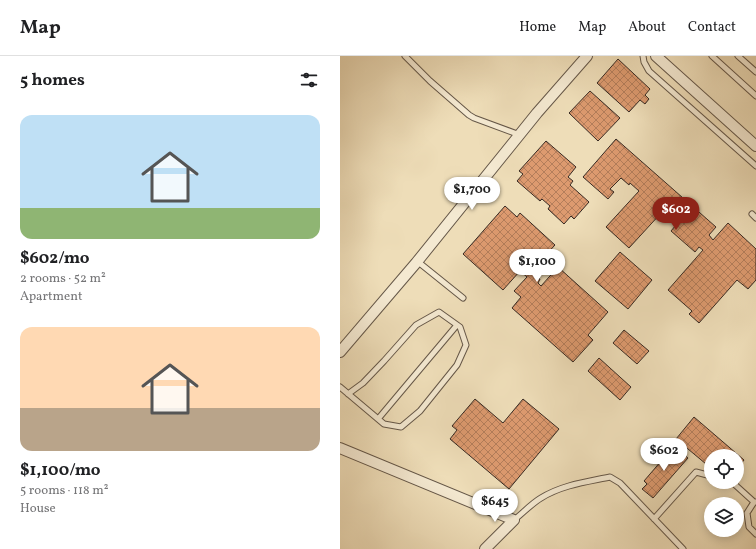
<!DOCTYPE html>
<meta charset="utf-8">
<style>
body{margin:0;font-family:Vollkorn,serif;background:#f2f2f2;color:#202124;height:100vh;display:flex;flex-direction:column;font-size:15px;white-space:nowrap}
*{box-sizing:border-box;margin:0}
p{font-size:13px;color:#757577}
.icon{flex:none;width:22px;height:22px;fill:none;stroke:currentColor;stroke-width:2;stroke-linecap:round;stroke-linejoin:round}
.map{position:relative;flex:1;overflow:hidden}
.panel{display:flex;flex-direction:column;background:#fff;width:340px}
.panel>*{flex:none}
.buttons{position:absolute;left:364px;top:393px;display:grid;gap:8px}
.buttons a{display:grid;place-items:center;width:40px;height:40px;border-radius:50%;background:#fff;box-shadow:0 2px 10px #0003;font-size:20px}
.price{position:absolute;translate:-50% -34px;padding:0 9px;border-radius:14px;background:#fff;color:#222;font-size:13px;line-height:26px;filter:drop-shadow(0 1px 2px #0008)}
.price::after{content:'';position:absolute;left:50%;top:24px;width:12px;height:9px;margin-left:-6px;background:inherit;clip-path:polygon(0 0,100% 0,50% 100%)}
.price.selected{background:#8f2418;color:#fff}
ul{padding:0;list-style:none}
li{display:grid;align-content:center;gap:8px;height:212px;padding:0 20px}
li span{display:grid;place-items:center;height:124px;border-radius:12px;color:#555}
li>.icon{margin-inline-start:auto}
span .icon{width:72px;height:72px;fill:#fffc;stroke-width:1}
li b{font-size:17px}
h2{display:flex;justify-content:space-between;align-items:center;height:48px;padding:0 20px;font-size:17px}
header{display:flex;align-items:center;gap:24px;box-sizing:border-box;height:56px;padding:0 20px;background:#fff;border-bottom:1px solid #e0e0e0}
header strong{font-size:19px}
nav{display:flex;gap:22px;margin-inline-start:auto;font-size:14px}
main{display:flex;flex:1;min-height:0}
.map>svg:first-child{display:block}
.building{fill:url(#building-cross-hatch);stroke:#372a23}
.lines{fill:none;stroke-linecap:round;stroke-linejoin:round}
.lane-casing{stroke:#655748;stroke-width:7}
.street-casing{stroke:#655748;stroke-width:12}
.lane{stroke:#f4e9d1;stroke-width:5}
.street{stroke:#f4e9d1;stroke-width:10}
</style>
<header>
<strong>Map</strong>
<nav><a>Home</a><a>Map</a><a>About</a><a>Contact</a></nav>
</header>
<main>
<section class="panel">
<h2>5 homes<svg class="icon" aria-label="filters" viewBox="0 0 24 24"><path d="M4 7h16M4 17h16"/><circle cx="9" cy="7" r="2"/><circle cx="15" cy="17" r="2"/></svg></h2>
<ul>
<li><span style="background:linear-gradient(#bfe0f5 75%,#8fb573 0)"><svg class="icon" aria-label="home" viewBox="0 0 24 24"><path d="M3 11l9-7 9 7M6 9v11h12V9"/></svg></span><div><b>$602/mo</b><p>2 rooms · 52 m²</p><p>Apartment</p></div></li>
<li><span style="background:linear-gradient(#ffd9b3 65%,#b9a48a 0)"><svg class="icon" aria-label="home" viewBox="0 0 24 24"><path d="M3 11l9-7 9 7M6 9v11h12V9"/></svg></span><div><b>$1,100/mo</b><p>5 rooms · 118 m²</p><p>House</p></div></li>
</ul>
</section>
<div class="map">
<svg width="416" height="493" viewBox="0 0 416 493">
<defs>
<pattern id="building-cross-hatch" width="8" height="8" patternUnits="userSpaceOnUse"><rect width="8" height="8" fill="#dd9a6f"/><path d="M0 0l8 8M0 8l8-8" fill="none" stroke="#b47e5b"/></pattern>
</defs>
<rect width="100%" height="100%" fill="#eeddb8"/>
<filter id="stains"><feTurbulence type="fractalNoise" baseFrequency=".005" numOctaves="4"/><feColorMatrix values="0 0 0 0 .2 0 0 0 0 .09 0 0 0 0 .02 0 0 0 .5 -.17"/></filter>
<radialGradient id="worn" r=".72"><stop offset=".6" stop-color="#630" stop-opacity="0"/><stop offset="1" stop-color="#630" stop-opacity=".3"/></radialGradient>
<path class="building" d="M278 3 310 33 305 39 309 43 305 48 300 44 289 56 257 27Z
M250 35 280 62 258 85 229 57Z
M276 83 376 171 369 179 373 184 388 167 416 193V224L408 233 397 224 359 267 349 258 352 255 328 234 363 194 359 191 355 196 331 175 336 169 322 156 289 192 266 171 299 135 290 127 289 129 281 122 270 133 274 136 268 143 243 121Z
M206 85 236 111 228 121 233 125 230 129 249 146 234 163 231 160 224 168 208 153 210 150 202 143 200 145 177 125 183 118 179 115Z
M165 150 177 161 180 157 215 189 191 215 200 223 198 227 201 230 218 211 268 256 248 279 253 284 233 306 172 252 181 241 174 235 187 221 180 215 163 234 123 198Z
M280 196 312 224 288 253 255 225Z
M284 274 309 295 297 308 273 287Z
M259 302 291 331 280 344 248 315Z
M135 343 163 367 183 343 219 373 169 433 110 383 117 374 112 370Z
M354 361 404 404 397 413V400H371V408L368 405 366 408 336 383Z
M334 390 348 402 313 442 302 433 307 428 304 425Z"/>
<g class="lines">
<g class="lane-casing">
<path id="lane" d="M65 0 90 25 129 59 134 62 180 79
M303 0 304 6 309 15 416 110
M372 0 416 40
M398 0 416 16
M412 158 416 162
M77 205 123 242
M0 331 44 368 61 371 80 355 117 309 126 289 120 271 99 256 76 269 44 305 23 327 8 338
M38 363 117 269
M392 426 414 446H416
M414 446 407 457 409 471 416 478
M314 463 356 416 371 420
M174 464C183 457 191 448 201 442 222 429 246 426 270 421L280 427 343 493"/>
</g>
<g class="street-casing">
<path id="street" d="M316 0 416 90
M0 296 76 207 197 57 247 0
M0 392 174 464 145 493"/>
</g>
<use href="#lane" class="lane"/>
<use href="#street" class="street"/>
</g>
<rect width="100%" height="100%" filter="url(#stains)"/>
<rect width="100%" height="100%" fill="url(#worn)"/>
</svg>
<div class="buttons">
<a><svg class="icon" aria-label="locate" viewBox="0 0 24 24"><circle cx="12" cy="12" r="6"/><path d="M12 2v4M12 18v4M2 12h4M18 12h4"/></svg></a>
<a><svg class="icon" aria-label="layers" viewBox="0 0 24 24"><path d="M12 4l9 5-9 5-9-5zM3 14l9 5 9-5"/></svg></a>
</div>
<b class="price" style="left:132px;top:155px">$1,700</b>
<b class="price selected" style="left:336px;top:175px">$602</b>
<b class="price" style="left:197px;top:227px">$1,100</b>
<b class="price" style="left:324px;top:416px">$602</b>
<b class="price" style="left:155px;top:467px">$645</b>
</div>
</main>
